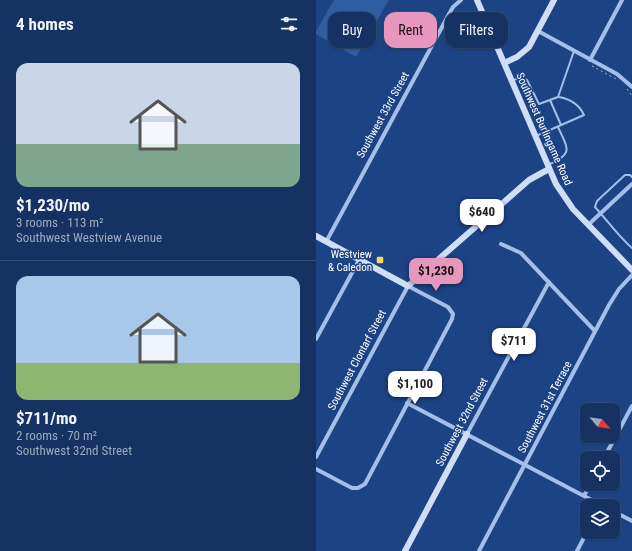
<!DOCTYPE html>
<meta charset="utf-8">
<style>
body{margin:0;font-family:"Roboto Condensed",sans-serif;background:#223e6c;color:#f1f3f6;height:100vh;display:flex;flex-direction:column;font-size:15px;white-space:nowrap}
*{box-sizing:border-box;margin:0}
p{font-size:13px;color:#9daabe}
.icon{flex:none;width:22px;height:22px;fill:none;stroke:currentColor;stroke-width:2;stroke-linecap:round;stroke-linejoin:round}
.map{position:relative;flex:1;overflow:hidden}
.details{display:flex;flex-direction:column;background:#153263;width:316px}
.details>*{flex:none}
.guide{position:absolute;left:12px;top:12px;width:244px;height:36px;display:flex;gap:8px}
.needle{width:26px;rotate:118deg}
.fabs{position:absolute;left:264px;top:403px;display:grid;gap:8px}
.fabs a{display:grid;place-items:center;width:40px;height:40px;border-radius:8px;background:#153263;box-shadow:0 1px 3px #0004,0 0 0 1px #344d78;font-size:20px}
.price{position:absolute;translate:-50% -34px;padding:0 9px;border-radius:8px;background:#fff;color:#222;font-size:13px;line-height:26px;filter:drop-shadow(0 1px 2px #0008)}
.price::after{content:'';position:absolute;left:50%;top:24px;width:12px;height:9px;margin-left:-6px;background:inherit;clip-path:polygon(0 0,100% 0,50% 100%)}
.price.on{background:#e797bd;color:#111}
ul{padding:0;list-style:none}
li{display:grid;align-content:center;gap:8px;height:212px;padding:0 16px}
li+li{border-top:1px solid #344d78}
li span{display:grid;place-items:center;height:124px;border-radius:12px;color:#555}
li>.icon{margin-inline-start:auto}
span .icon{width:72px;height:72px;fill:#fffc;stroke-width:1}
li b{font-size:17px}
h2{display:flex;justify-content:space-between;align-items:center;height:48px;padding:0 16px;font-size:17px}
.chip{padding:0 14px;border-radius:12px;background:#153263;box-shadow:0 1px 3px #0004,0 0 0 1px #344d78;font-size:14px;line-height:36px}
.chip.on{background:#e797bd;color:#111}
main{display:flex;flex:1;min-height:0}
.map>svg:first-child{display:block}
.green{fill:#305ca2}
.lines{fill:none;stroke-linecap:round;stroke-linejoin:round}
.path{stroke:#a3bfea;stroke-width:1;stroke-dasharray:2 3;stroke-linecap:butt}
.lane{stroke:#a3bfea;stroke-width:2}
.street{stroke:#a3bfea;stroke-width:4}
.secondary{stroke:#cfdef8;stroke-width:6}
.poi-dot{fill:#fbd761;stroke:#1c4384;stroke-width:1.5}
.labels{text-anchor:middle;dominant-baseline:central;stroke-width:3;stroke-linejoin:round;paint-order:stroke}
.street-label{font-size:11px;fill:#fff;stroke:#1c4384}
.poi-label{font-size:11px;fill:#fff;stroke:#1c4384;text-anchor:end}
</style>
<main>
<section class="details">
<h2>4 homes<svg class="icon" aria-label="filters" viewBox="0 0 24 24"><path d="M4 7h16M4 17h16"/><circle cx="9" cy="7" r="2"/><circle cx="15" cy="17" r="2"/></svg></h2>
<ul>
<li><span style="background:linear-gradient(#c9d6e8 65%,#7fa58c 0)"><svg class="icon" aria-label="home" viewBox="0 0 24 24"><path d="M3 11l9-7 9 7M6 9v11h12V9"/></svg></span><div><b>$1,230/mo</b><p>3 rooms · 113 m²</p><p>Southwest Westview Avenue</p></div></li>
<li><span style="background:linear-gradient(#a9c7e8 70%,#8fb573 0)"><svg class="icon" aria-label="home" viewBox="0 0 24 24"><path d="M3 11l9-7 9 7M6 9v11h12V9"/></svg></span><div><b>$711/mo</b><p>2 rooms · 70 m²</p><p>Southwest 32nd Street</p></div></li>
</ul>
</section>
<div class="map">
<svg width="316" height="551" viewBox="0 0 316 551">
<rect width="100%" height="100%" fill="#1c4384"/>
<path class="green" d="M18 0H73L40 57 0 34V31Z"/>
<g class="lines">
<path class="path" d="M276 66 300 79
M311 89 316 96"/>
<path class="lane" d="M197 80 205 78 211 80 223 104 242 97 258 51
M234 100 245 125
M220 136 268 115C263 104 254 99 243 97
M232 165C258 154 252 149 242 127
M316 177 314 175H309L281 201 279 207C291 220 302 236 316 248"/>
<path class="street" d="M222 31 301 74 316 87
M274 60 306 0
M272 225 316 184
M10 242 133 14 137 7 145 0
M185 244 205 253 279 331
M0 339 43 260
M91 403 287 506
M151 434 233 282
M0 457 92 286 132 307 137 314 136 319 49 484 42 488H36L0 469
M288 458 316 406
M268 496 274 484
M297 511 316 521
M163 551 293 305 303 289 316 275
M261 551 271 532"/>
<path class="secondary" d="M161 0 240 184 257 209 316 270
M188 63 201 57 213 47 238 0
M0 236 92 286 213 180 233 169
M89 551 151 434"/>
</g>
<rect class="poi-dot" x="60" y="256" width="8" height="8" rx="2"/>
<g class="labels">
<g class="street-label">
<text transform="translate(67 115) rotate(-61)">Southwest 33rd Street</text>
<text transform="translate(228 129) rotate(66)">Southwest Burlingame Road</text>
<text transform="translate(41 360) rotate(-62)">Southwest Clontarf Street</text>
<text transform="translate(229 407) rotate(-62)">Southwest 31st Terrace</text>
<text transform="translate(146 422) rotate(-62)">Southwest 32nd Street</text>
</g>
<g class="poi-label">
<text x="56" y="254">Westview<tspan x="56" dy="13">&amp; Caledon</tspan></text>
</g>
</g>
</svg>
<div class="fabs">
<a><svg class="needle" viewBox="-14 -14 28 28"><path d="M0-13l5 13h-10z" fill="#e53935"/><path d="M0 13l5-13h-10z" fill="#9daabe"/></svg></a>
<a><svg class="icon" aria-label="locate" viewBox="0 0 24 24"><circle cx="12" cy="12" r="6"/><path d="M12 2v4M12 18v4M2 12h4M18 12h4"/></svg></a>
<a><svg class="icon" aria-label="layers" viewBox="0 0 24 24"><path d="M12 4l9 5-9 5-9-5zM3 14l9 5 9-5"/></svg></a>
</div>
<b class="price" style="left:166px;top:233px">$640</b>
<b class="price on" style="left:120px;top:292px">$1,230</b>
<b class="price" style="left:198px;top:362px">$711</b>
<b class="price" style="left:99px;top:405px">$1,100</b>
<div class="guide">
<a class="chip">Buy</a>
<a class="chip on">Rent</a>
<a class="chip">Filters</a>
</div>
</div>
</main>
